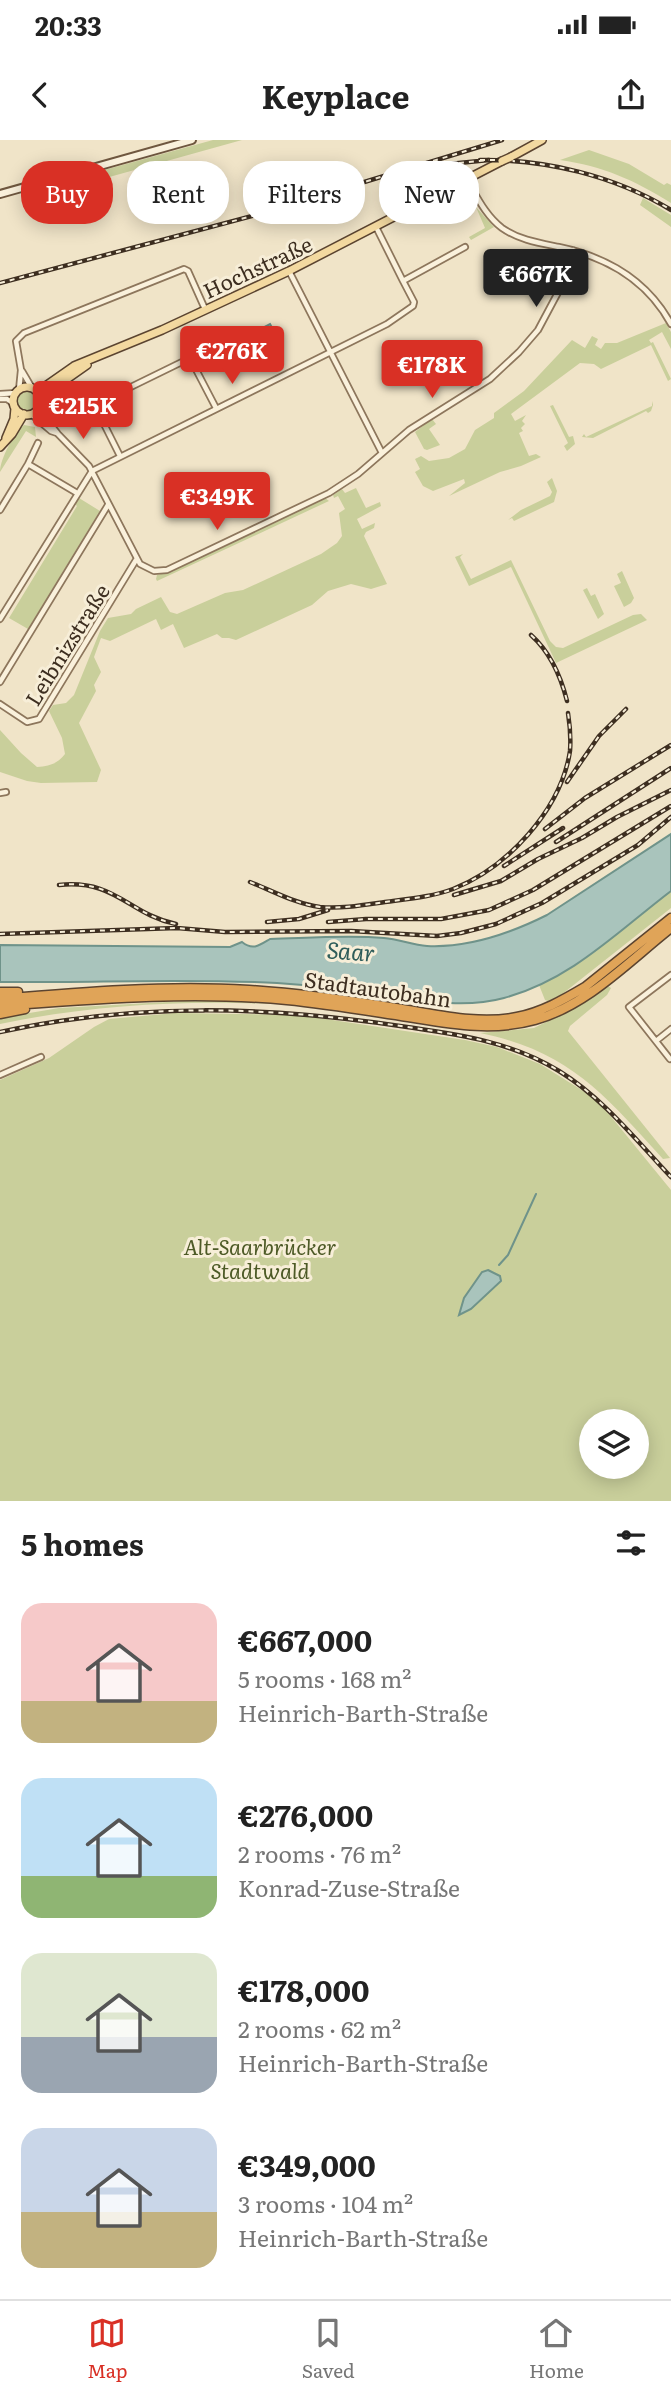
<!DOCTYPE html>
<meta charset="utf-8">
<style>
body{margin:0;font-family:Literata,serif;background:#f2f2f2;color:#222;height:100vh;display:flex;flex-direction:column;font-size:26px;white-space:nowrap}
*{box-sizing:border-box;margin:0}
p{font-size:23px;color:#767676}
.icon{flex:none;width:38px;height:38px;fill:none;stroke:currentColor;stroke-width:2;stroke-linecap:round;stroke-linejoin:round}
.map{position:relative;height:1361px;overflow:hidden}
.panel{display:flex;flex-direction:column;background:#fff;flex:1}
.panel>*{flex:none}
.top-card{position:absolute;left:21px;top:21px;width:630px;height:63px;display:flex;gap:14px}
.controls{position:absolute;left:579px;top:1269px;display:grid;gap:14px}
.controls a{display:grid;place-items:center;width:70px;height:70px;border-radius:50%;background:#fff;box-shadow:0 4px 18px #0003;font-size:35px}
.price{position:absolute;translate:-50% -60px;padding:0 16px;border-radius:7px;background:#d93025;color:#fff;font-size:23px;line-height:46px;filter:drop-shadow(0 2px 4px #0008)}
.price::after{content:'';position:absolute;left:50%;top:42px;width:21px;height:16px;margin-left:-10px;background:inherit;clip-path:polygon(0 0,100% 0,50% 100%)}
.price.active{background:#222;color:#fff}
ul{padding:0;list-style:none}
li{display:flex;align-items:center;gap:21px;height:175px;padding:0 21px}
li span{display:grid;place-items:center;flex:none;width:196px;height:140px;border-radius:21px;color:#555}
li>.icon{margin-inline-start:auto}
span .icon{width:84px;height:84px;fill:#fffc;stroke-width:1}
li b{font-size:30px}
h2{display:flex;justify-content:space-between;align-items:center;height:84px;padding:0 21px;font-size:30px}
.chip{padding:0 24px;border-radius:28px;background:#fff;box-shadow:0 4px 18px #0003;font-size:24px;line-height:63px}
.chip.active{background:#d93025;color:#fff}
.status{display:flex;justify-content:space-between;align-items:center;height:49px;padding:0 35px;background:#fff;direction:ltr}
.status svg{height:19px;fill:currentColor}
header{display:flex;justify-content:space-between;align-items:center;height:91px;padding:0 21px;background:#fff;font-size:32px;font-weight:700}
.tabs{display:flex;justify-content:space-around;align-items:center;height:98px;border-top:2px solid #e0e0e0;background:#fff;font-size:19px;color:#767676}
.tabs a{display:grid;justify-items:center;gap:4px}
.tabs .active{color:#d93025}
.map>svg:first-child{display:block}
.green{fill:#c9cf9b;fill-rule:evenodd}
.water{fill:#a9c4bc;stroke:#6f938a;stroke-width:2}
.lines{fill:none;stroke-linecap:round;stroke-linejoin:round}
.stream{stroke:#6f938a;stroke-width:2}
.street-casing{stroke:#8d765c;stroke-width:8}
.secondary-casing{stroke:#6f573f;stroke-width:10}
.primary-casing{stroke:#5b4430;stroke-width:10}
.highway-casing{stroke:#5b4430;stroke-width:11}
.street{stroke:#faf1dc;stroke-width:4.5}
.secondary{stroke:#faf1dc;stroke-width:6}
.primary{stroke:#f3d9a0;stroke-width:7}
.highway{stroke:#e0a458;stroke-width:8}
.rail-casing{stroke:#3d2e20;stroke-width:4.5}
.rail{stroke:#f7eed8;stroke-width:2;stroke-dasharray:5;stroke-linecap:butt}
.primary-bridge-casing{stroke:#5b4430;stroke-width:10;stroke-linecap:butt}
.primary-bridge{stroke:#f3d9a0;stroke-width:7}
.labels{text-anchor:middle;dominant-baseline:central;stroke-width:6;stroke-linejoin:round;paint-order:stroke}
.street-label{font-size:21px;fill:#3d2e20;stroke:#f7eed8}
.park-label{font-size:21px;font-style:italic;fill:#4d5a26;stroke:#f7eed8}
.water-label{font-size:23px;font-style:italic;fill:#2f5d5a;stroke:#f7eed8}
</style>
<div class="status"><b>20:33</b><svg viewBox="0 0 49 12"><path d="M0 12V9h3v3zM5 12V6h3v6zM10 12V3h3v9zM15 12V0h3v12zM26 1h20v11H26zM47 4h2v5h-2z"/></svg></div>
<header><svg class="icon" aria-label="back" viewBox="0 0 24 24"><path d="M15 5l-7 7 7 7"/></svg>Keyplace<svg class="icon" aria-label="share" viewBox="0 0 24 24"><path d="M12 15V3M7 8l5-5 5 5M5 13v7h14v-7"/></svg></header>
<div class="map">
<svg width="671" height="1361" viewBox="0 0 671 1361">
<rect width="100%" height="100%" fill="#f0e4c8"/>
<path class="green" d="M213 0H242L95 41 55 64 53 53 69 48 79 37Z
M589 10 629 24 664 45 667 43 671 45V63C634 40 603 26 560 20Z
M452 29H470L396 67 383 46Z
M464 54 494 87 471 100 469 97 485 88 476 67 460 74 453 62 440 68 438 65Z
M643 58 671 75V87L640 65Z
M666 183 671 192V209L662 192 649 200 651 203 653 202 671 239 668 241 651 205 601 229 594 224 580 223 511 274 515 281 526 275 522 281 525 284 521 288 523 291 519 293 529 316 536 314 541 317 521 326 500 332 449 356 465 343 464 339 433 351 423 346 415 332 420 329 415 319 421 316 429 321 449 318 465 309 475 290 494 278V273L524 251 572 200 585 208 592 196 598 199 595 205 601 209 605 203H617Z
M16 261a11 11 0 1 1 22 0a11 11 0 1 1-22 0Z
M652 261 653 265 651 271 648 273 646 271 593 298 582 297 584 294 586 297 652 266Z
M553 265 569 297 573 296 575 304 567 311 564 306 568 303 550 266Z
M432 279 436 284 429 289 440 305 427 310 424 309 415 292Z
M24 285 35 287 36 297 26 291 0 332C0 319 14 293 24 285Z
M552 338 557 351 554 362 514 381 512 378 508 380 521 370 550 356 552 352 547 342Z
M356 348 366 368 380 362 381 366 357 379 362 389 375 383 374 388 366 392 364 396 387 444 371 449 351 444 328 451 312 465 236 500 229 498H222L217 494 184 508 173 484 161 490 156 479 110 501 101 498 94 517 101 532 94 545 96 551 79 583 101 630 97 642 41 643 27 641 0 632V590L21 613 37 627C50 626 57 624 65 614L62 598 49 571 53 565 66 563 74 555 100 491 108 478 131 474 136 469 161 457 170 472 177 474 225 453 243 450 321 414 337 403 342 396 339 373 345 369 338 356 334 358 333 355 342 349 345 353Z
M80 353 79 358 100 371 28 489 9 478 77 366 74 363Z
M325 358 329 361 157 441 156 439 157 435 169 432Z
M463 414 460 417 471 439 511 420 550 501 556 507 563 508 633 475 641 474 647 480 556 523 511 427 469 446 455 417Z
M622 431 634 458 631 463 624 467 614 446 621 443 617 434Z
M587 448 591 456 595 454 604 474 598 479 583 450Z
M671 751V768L561 855 548 861 545 860 539 845 571 828Z
M608 846 611 848 607 855 570 886 568 891 670 1018 663 1019C605 955 569 911 480 893L534 888 578 866Z
M203 860 273 862 272 864C181 860 90 865 0 884V878L59 868Z
M175 873 299 875 465 900 497 907 540 924 588 954 604 968 671 1050V1361H0V940L49 918 94 887 109 879ZM592 1281H637V1326H592Z"/>
<path class="water" d="M270 184 278 199 261 208 253 193Z
M671 694V751C617 792 571 840 504 858 460 870 416 859 372 853 340 848 308 845 277 843 184 838 92 843 0 842V805L230 807 242 802C253 811 260 805 270 799 308 798 347 795 384 798 399 799 412 805 427 806 468 808 511 793 547 775Z
M488 1130 500 1136 501 1141 471 1169 459 1175 464 1158 482 1132Z"/>
<g class="lines">
<path class="stream" d="M499 1125 508 1115 536 1054"/>
<g class="street-casing">
<path id="street" d="M467 40C477 57 486 76 502 88 519 100 539 103 559 107 607 117 647 140 671 184
M376 87 403 141
M289 131 382 313
M22 231 32 248
M85 246 120 316
M19 250 21 230 16 201 24 193 184 129 188 131 205 169
M0 254 16 253
M0 259H7L14 264
M94 265 190 218 216 268
M38 269 58 294 89 326 140 424 154 431 167 430 329 353 358 334 409 290 490 239 519 212 538 190 562 145 573 110
M31 274 51 291 57 293
M28 324 77 353
M0 370 28 324 38 303
M0 479 92 331 387 184 413 166 414 162 403 141 465 107
M0 542 108 365
M0 564 27 582 39 579 136 420
M0 653 6 652
M656 901 671 889
M670 919 629 867 671 835
M0 935 41 917"/>
</g>
<g class="secondary-casing">
<path id="secondary" d="M0 54 192 0"/>
</g>
<g class="primary-casing">
<path id="primary" d="M511 17 542 0
M13 261a14 14 0 1 1 28 0a14 14 0 1 1-28 0Z
M35 250 44 247 74 226 162 190 289 131 502 21
M41 260 50 251 87 225
M6 298 14 279 15 268
M0 307 12 294 24 274"/>
</g>
<g class="highway-casing">
<path id="highway" d="M0 852H18
M0 859C82 852 166 845 249 850 298 853 347 860 396 868 436 874 477 885 517 877 542 872 563 860 585 847L671 778
M0 866C96 859 192 851 287 860 328 864 368 871 408 877 451 884 492 892 535 880 588 865 629 821 671 788
M0 874 25 869"/>
</g>
<use href="#street" class="street"/>
<use href="#secondary" class="secondary"/>
<use href="#primary" class="primary"/>
<use href="#highway" class="highway"/>
<g class="rail-casing">
<path id="rail" d="M480 20C546 19 615 36 671 70
M449 24 489 20
M0 143 256 75 502 0
M531 495C550 512 561 537 567 561
M567 642 599 596 626 569
M545 689 585 658 671 605
M556 702 671 628
M504 726 563 688
M250 742C273 751 296 764 320 767 341 769 364 765 385 762 407 759 432 757 453 749 507 728 561 670 570 611 571 598 570 586 568 573
M59 745C116 739 128 774 176 784
M454 755 501 741 538 719 582 698 617 677 671 650
M267 782 299 779 328 770
M328 782 366 779H441L489 770 533 750 671 666
M0 794 177 788 225 792 351 791 437 796 461 793 496 784 542 763 638 705 671 677
M0 892C138 862 269 866 407 887 461 895 512 902 559 931 603 958 636 1000 671 1037"/>
</g>
<use href="#rail" class="rail"/>
<g class="primary-bridge-casing">
<path id="primary-bridge" d="M502 21 511 17"/>
</g>
<use href="#primary-bridge" class="primary-bridge"/>
</g>
<g class="labels">
<g class="street-label">
<text transform="translate(257 126) rotate(-25)">Hochstraße</text>
<text transform="translate(66 504) rotate(-58)">Leibnizstraße</text>
<text transform="translate(378 848) rotate(8)">Stadtautobahn</text>
</g>
<g class="park-label">
<text x="260" y="1105">Alt-Saarbrücker<tspan x="260" dy="24">Stadtwald</tspan></text>
</g>
<g class="water-label">
<text transform="translate(351 810) rotate(4)">Saar</text>
</g>
</g>
</svg>
<div class="controls">
<a><svg class="icon" aria-label="layers" viewBox="0 0 24 24"><path d="M12 4l9 5-9 5-9-5zM3 14l9 5 9-5"/></svg></a>
</div>
<b class="price active" style="left:536px;top:169px">€667K</b>
<b class="price" style="left:232px;top:246px">€276K</b>
<b class="price" style="left:432px;top:260px">€178K</b>
<b class="price" style="left:83px;top:301px">€215K</b>
<b class="price" style="left:217px;top:392px">€349K</b>
<div class="top-card">
<a class="chip active">Buy</a>
<a class="chip">Rent</a>
<a class="chip">Filters</a>
<a class="chip">New</a>
</div>
</div>
<section class="panel">
<h2>5 homes<svg class="icon" aria-label="filters" viewBox="0 0 24 24"><path d="M4 7h16M4 17h16"/><circle cx="9" cy="7" r="2"/><circle cx="15" cy="17" r="2"/></svg></h2>
<ul>
<li><span style="background:linear-gradient(#f6c9c9 70%,#c2b280 0)"><svg class="icon" aria-label="home" viewBox="0 0 24 24"><path d="M3 11l9-7 9 7M6 9v11h12V9"/></svg></span><div><b>€667,000</b><p>5 rooms · 168 m²</p><p>Heinrich-Barth-Straße</p></div></li>
<li><span style="background:linear-gradient(#bfe0f5 70%,#8fb573 0)"><svg class="icon" aria-label="home" viewBox="0 0 24 24"><path d="M3 11l9-7 9 7M6 9v11h12V9"/></svg></span><div><b>€276,000</b><p>2 rooms · 76 m²</p><p>Konrad-Zuse-Straße</p></div></li>
<li><span style="background:linear-gradient(#dfe7d0 60%,#9aa5b1 0)"><svg class="icon" aria-label="home" viewBox="0 0 24 24"><path d="M3 11l9-7 9 7M6 9v11h12V9"/></svg></span><div><b>€178,000</b><p>2 rooms · 62 m²</p><p>Heinrich-Barth-Straße</p></div></li>
<li><span style="background:linear-gradient(#c9d6e8 60%,#c2b280 0)"><svg class="icon" aria-label="home" viewBox="0 0 24 24"><path d="M3 11l9-7 9 7M6 9v11h12V9"/></svg></span><div><b>€349,000</b><p>3 rooms · 104 m²</p><p>Heinrich-Barth-Straße</p></div></li>
</ul>
</section>
<nav class="tabs">
<a class="active"><svg class="icon" aria-label="map" viewBox="0 0 24 24"><path d="M3 6l6-2 6 2 6-2v14l-6 2-6-2-6 2zM9 4v14M15 6v14"/></svg>Map</a>
<a><svg class="icon" aria-label="saved" viewBox="0 0 24 24"><path d="M7 4h10v16l-5-4-5 4z"/></svg>Saved</a>
<a><svg class="icon" aria-label="home" viewBox="0 0 24 24"><path d="M3 11l9-7 9 7M6 9v11h12V9"/></svg>Home</a>
</nav>
